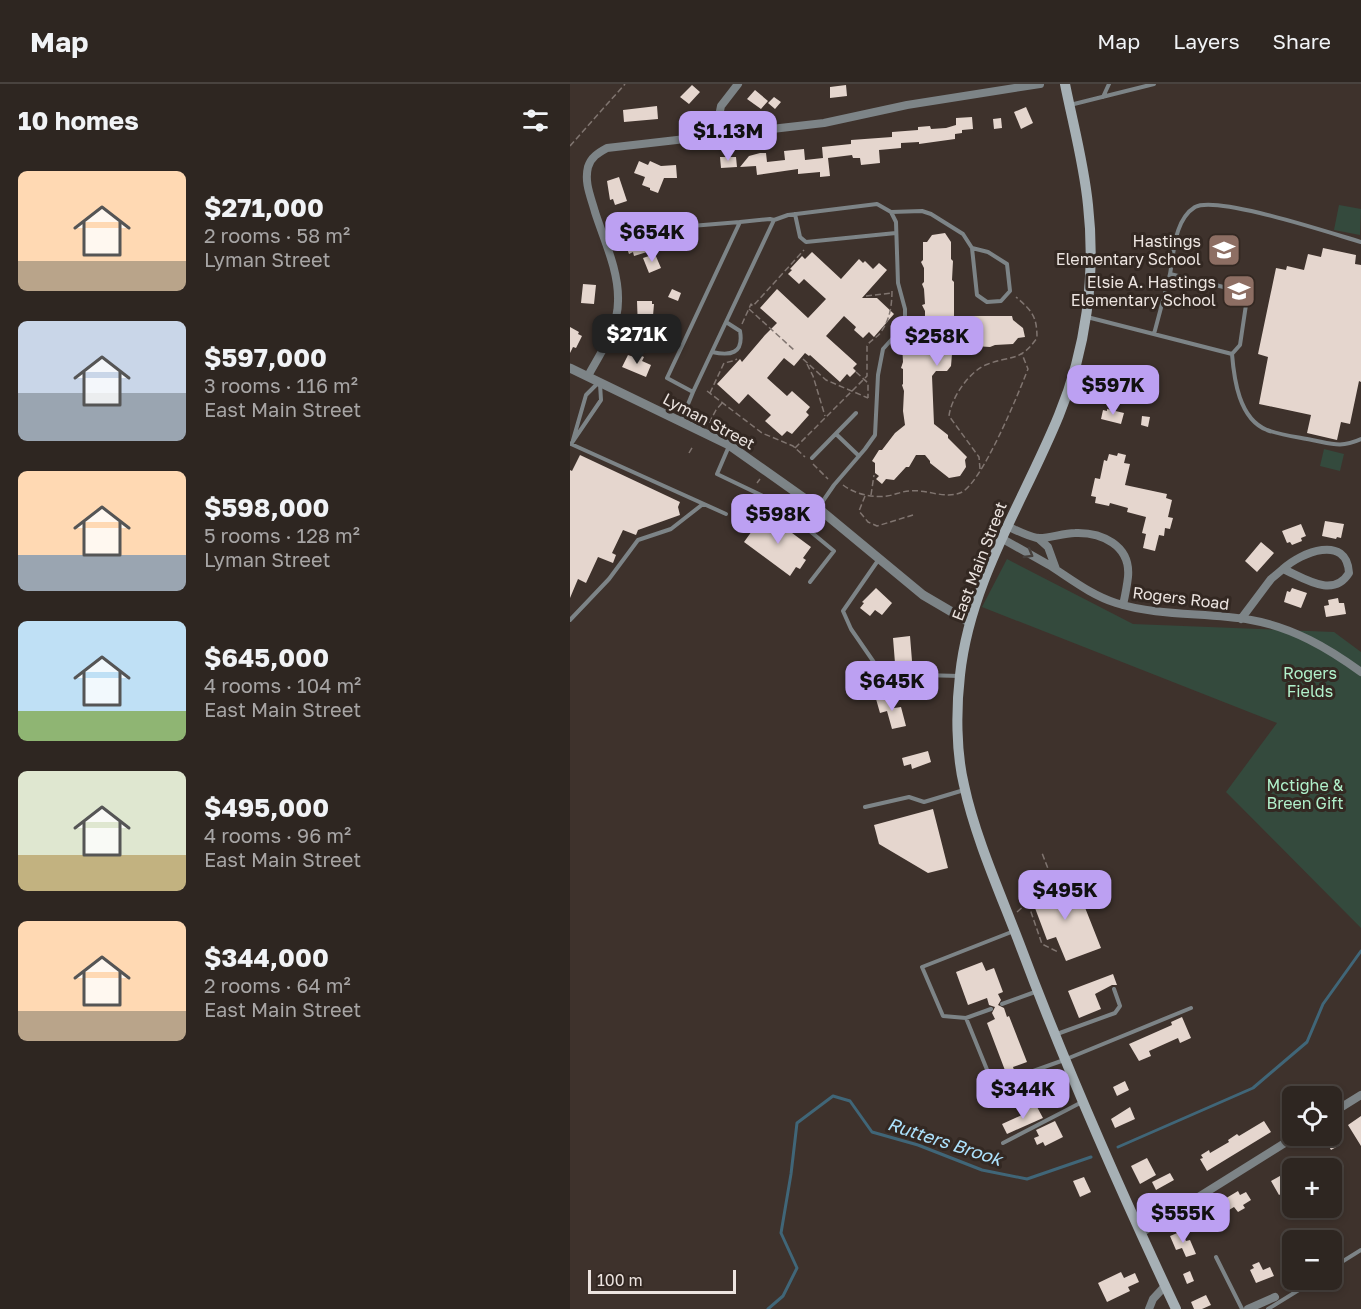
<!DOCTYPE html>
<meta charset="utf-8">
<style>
body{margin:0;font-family:"Golos Text",sans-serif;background:#3a322e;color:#f1f3f6;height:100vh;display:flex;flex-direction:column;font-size:22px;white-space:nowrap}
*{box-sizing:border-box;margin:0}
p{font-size:20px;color:#a7a5a5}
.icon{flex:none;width:33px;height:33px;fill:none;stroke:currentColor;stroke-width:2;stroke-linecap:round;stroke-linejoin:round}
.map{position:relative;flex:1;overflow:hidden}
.details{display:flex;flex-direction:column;background:#2e2621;width:570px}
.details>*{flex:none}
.controls{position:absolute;left:712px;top:1002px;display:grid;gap:12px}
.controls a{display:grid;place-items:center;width:60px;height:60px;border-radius:9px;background:#2e2621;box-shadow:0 3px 9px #0003,0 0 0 2px #49433f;font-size:30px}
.scale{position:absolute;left:18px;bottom:15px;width:148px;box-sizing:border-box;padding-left:6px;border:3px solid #ece4e0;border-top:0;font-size:16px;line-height:21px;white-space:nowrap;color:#ece4e0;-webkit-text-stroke:4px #332822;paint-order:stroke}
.price{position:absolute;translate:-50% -51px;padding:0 14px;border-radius:12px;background:#bca0f2;color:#111;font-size:20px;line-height:39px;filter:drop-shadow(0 2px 3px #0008)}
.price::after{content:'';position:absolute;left:50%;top:36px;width:18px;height:14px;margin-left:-9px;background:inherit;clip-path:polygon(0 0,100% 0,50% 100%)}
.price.selected{background:#222;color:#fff}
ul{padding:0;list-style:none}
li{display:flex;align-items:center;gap:18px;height:150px;padding:0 18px}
li span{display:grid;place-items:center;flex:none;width:168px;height:120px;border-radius:9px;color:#555}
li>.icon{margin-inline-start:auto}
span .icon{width:72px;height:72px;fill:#fffc;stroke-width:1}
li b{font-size:26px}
h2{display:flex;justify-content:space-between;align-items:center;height:72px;padding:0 18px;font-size:26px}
header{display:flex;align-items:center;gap:36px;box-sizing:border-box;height:84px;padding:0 30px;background:#2e2621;border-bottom:2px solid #49433f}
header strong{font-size:28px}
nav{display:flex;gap:33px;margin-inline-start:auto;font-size:21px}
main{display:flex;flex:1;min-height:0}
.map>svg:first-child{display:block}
.green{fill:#344a3d}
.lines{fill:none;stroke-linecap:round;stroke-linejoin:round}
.stream{stroke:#406678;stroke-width:3}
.building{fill:#e5d6ce}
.path{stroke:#807570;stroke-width:1.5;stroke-dasharray:6 3;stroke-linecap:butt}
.service{stroke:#7d8487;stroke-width:4}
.minor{stroke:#7d8487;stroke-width:8}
.tertiary{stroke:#7d8487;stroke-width:9}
.secondary{stroke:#a6b0b5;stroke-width:10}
.oneway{stroke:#463f3b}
.labels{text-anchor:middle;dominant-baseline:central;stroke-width:6;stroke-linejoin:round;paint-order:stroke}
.poi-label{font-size:16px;fill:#ece4e0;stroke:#332822;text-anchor:end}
.street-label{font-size:16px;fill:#ece4e0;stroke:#332822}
.park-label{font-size:16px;fill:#b1f1cb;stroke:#332822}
.water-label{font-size:18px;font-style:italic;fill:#ade2fd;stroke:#332822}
</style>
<header>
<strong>Map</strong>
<nav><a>Map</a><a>Layers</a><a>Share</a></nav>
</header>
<main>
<section class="details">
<h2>10 homes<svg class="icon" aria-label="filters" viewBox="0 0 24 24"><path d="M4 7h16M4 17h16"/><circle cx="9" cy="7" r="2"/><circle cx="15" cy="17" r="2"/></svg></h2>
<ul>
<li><span style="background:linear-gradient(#ffd9b3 75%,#b9a48a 0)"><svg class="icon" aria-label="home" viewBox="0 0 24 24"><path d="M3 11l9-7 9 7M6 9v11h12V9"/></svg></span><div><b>$271,000</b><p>2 rooms · 58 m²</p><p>Lyman Street</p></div></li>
<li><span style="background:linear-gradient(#c9d6e8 60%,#9aa5b1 0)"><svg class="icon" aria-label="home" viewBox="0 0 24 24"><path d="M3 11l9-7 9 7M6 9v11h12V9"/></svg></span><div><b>$597,000</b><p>3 rooms · 116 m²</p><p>East Main Street</p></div></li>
<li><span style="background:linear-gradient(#ffd9b3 70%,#9aa5b1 0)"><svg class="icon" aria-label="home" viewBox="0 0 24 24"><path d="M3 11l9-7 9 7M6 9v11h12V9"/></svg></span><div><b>$598,000</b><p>5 rooms · 128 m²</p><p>Lyman Street</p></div></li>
<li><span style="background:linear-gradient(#bfe0f5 75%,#8fb573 0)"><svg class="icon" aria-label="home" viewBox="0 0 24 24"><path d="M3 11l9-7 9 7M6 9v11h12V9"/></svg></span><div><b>$645,000</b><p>4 rooms · 104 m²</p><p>East Main Street</p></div></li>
<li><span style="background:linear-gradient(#dfe7d0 70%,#c2b280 0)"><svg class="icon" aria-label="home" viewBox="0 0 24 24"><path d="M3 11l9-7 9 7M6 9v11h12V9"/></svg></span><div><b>$495,000</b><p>4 rooms · 96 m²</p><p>East Main Street</p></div></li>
<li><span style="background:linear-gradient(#ffd9b3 75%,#b9a48a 0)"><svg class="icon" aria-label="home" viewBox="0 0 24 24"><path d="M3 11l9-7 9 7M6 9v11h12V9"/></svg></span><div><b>$344,000</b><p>2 rooms · 64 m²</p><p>East Main Street</p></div></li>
</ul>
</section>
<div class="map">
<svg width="791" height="1225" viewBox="0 0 791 1225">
<rect width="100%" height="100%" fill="#3e322c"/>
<path class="green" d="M769 121 791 125 790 151 764 146Z
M754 365 774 370 770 387 750 382Z
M437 475 563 540 764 548 791 568V844L656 708 707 639 412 523Z"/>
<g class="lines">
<path class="stream" d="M548 1063 683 1004 737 958 753 920 791 867
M198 1225 213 1212 227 1184 211 1149 221 1090 227 1039 263 1012 280 1017 302 1048 348 1061 412 1086 457 1095 521 1073"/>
</g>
<path class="building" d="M122 1 130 8 119 20 110 13Z
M276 1 277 12 260 14V3Z
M185 6 198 17 191 25 177 15Z
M204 13 211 18 205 25 198 19Z
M87 22 88 35 54 38 53 26Z
M456 23 463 39 451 45 444 28Z
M402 33 403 45 392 46V49L385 50V55L349 60V58L331 59V64L309 66 310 79 291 81 290 74H283L282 71 258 74 260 92 250 93V88L228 90V85L187 91 186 82 170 83 179 72 190 69H196L197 78 215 76 214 67 234 65 235 76 253 74 252 63 281 60V56L322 53V48L348 46V43L360 42 361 45 376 44 386 41V34Z
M431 34 432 44 424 45 423 35Z
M150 73H166L167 83 151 84Z
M69 77 78 81 80 77 91 82 106 81 107 94H94L88 109 80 106V104L72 101 75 93 64 89Z
M49 93 57 117 45 121 43 115 40 116 37 97Z
M65 143 69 156 73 155 77 168 64 172 63 168 59 170 51 148Z
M375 149 381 158V175L383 177 382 196 384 198V232H442L443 236 453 244 455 253 448 254 443 260 425 261 420 263 404 262 402 264 389 263 382 270 381 282 377 287H366L362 292 364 340 378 351V354L397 373 395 376 396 383 390 392 379 394 360 379V377L355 371H346L339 383H336L324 396 316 395 312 400 306 395 309 392 305 389V379L302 377 309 366H312L325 349 335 341 333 327 334 307 332 301 333 300V285L331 284 333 278 332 259H349L345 256 355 244V227L352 221 355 220 354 205 352 200 354 198V184L351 178 353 176V158H357L362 151Z
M753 164 786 171 785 180 791 181V298L789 297 780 340 771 338 767 356 737 349 741 331 689 320 698 273 688 270 706 184 716 186 717 182 734 186 738 170 751 173Z
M242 168 271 195 289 175 293 179 295 177 303 185 309 179 317 186 292 214H307L324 230 304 253 299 248 293 254 284 246 286 243 274 232 256 252 287 280 283 284 286 287 280 293 277 290 270 298 240 271 239 272 235 269 224 282 214 274 197 294 217 312 222 307 240 323 236 328 239 331 222 350 217 347 212 352 195 337 201 331 178 310 169 320 147 300 170 275 172 278 195 251 207 239 190 224 207 205 238 234 256 215 234 195 229 200 218 190 222 186 220 185 232 172 235 175Z
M85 170 91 184 79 189 73 174Z
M13 200 26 201 24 220 11 219Z
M102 205 111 209 108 217 98 213Z
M67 217H82V220H84L82 244 68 245Z
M0 243 9 248 8 250 12 252 6 264 3 263 0 269Z
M65 269 74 273 72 277 81 281 76 293 52 283 58 271 64 273Z
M537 325 554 329 551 340 531 335 533 326 537 327Z
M572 332 580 333 578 343 571 341Z
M548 369 556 371 554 379 560 380 555 401 597 410 596 414 602 416 598 433 603 434 600 445 595 444 594 452 589 451 585 467 573 464 576 450 572 449 576 433 557 428 558 424 540 419 539 422 525 419 526 413 521 412 525 394 530 395 534 376 537 377 539 370 547 372Z
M10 371 110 418 108 423 110 431 68 446 66 451 53 446 42 469 46 471 43 479 28 473 16 499 8 495 0 514V386L2 387Z
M195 429 241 463 233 474 236 476 230 485 226 483 220 492 174 458Z
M755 437 774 440 771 454 767 453 766 455 752 452Z
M731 440 736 452 731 454 732 457 722 461 720 458 717 459 712 447Z
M691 458 704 469 687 488 675 477Z
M306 504 322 519 312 531 305 526 300 532 290 524 294 519 292 518Z
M722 504 737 509 731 524 714 518 717 507 720 508Z
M768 514 769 519H774L776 530 756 533 754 522 759 521 758 516Z
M340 552 342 577 325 579 323 554Z
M320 611 324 624 331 623 336 642 322 645 317 627 310 629 306 615Z
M358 667 361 678 342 685 341 680 334 682 332 674Z
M363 725 378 784 358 789 309 760 304 741Z
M492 794 503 825 514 821 531 864 496 877 486 853 477 856 465 824 471 823 466 808 468 802Z
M412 878 416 887 424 884 433 908 428 910 431 916 428 921 434 924 437 933 439 932 457 978 443 983 444 986 436 989 417 939 425 935 422 929 425 923 419 921 417 914 398 921 386 888Z
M543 890 547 901H542L525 910 531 925 509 934 498 907Z
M612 933 621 954 610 959 608 954 579 967 581 972 569 977 559 960 602 941 601 938Z
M555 997 559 1006 547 1012 543 1003Z
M723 1011V1032L718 1036 710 1024 716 1020 714 1017Z
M466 1021 473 1034 437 1050 432 1040 454 1030 453 1027Z
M560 1023 565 1035 545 1044 541 1035Z
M791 1032V1062L778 1041Z
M485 1037 493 1053 475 1062 473 1058 467 1061 464 1054 469 1052 466 1046Z
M694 1037 701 1048 637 1087 630 1075 633 1074 631 1071 639 1066 640 1069 659 1058 658 1056 667 1050 669 1052Z
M764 1051 770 1061 761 1066 755 1055Z
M577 1074 586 1091 570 1100 561 1082Z
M769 1075 774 1083 766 1088 761 1080Z
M717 1088 723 1098V1103L709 1111 701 1097Z
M600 1089 604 1096 586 1106 582 1098Z
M514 1093 521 1108 510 1113 503 1097Z
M668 1107 670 1111 676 1108 681 1116 673 1121 675 1124 668 1128 664 1123 659 1126 653 1116Z
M612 1147 616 1157 620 1156 626 1170 616 1173 612 1164 606 1166 600 1152Z
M689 1178 693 1186 700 1183 704 1192 686 1199 680 1186 684 1184 682 1181Z
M620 1187 624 1197 617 1200 613 1190Z
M551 1188 554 1194 565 1189 569 1198 558 1203 560 1207 537 1218 528 1199Z
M636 1211 641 1221 632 1225H624L621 1218Z"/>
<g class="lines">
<path class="path" d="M0 62 55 0
M296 212 322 209
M179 225 224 266
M172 240 181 220 183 222 234 166
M233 275 256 296 298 314
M237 280 243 292 255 332
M286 288 298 299V314
M137 307 192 349 223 362 235 373
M140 309 154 279 163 277 167 275
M139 339 146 326 153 318
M225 364 297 292V262C300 256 307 254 311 248 320 235 322 222 322 205
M119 369 123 362
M243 380 258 395
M410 385 409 373 379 332C381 314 400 286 418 280 442 271 450 278 467 254 467 232 462 227 446 213
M187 399 190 395
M273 401C285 410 302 414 317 412 325 411 332 407 340 407 356 405 374 415 390 409 411 402 449 308 458 285L452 270
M301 411 304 391
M295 412 289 427 298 438 307 442 343 431
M178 420 191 430
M170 436 180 414
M455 821 460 825 472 860 488 868
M461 824 466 814 462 811
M447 828 455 821 465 801 482 795 472 769"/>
<path class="service" d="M533 13 539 0
M500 21 584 0
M321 128 352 127 361 130 393 150 402 164 407 211 417 218 431 217 440 207 437 180 418 168 402 164
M225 130 230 153 236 158 326 149
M204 136 218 131 307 120 321 128 326 138 328 199 335 225V240
M121 142 170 138
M600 190C604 169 604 136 625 123 647 111 763 150 791 158
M517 233 662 270
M584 250 600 190 670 207 677 214 670 261 662 270C664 295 669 335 697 346 711 351 727 353 742 356 763 360 771 364 791 355
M142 268C160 272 174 270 170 247L156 238
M111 337 123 308 204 136 200 135 170 138 97 294 123 308
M266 350 289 372
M3 356 16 311 28 299
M1 360 156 430
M1 360 31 316 30 300
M159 362 147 390 197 414 235 443 264 401 295 365 305 351 308 291 313 265 332 244
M242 374 286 329
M235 443 264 467 240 498
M309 475 273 527 281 545 312 590 390 592
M0 536 39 495 68 456 101 445 133 420
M295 723 339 713 354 718 394 706
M432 920 465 908
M421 925 396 934 373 932 352 883 444 847
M396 934 420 993 432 998 494 976 621 924
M487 950 545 929 550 922 544 905
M433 1059 512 1018
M646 1173 672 1225
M762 1184 791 1166
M698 1225 745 1196"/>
<path class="minor" d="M145 52 151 22 168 0
M18 292C31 268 48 245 48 217 49 187 34 156 25 128 21 113 14 99 18 83 21 73 28 69 37 64L254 39 337 21 470 0
M437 442C446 446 457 452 467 454 479 455 492 449 505 449 531 448 561 461 558 493 557 502 555 512 553 521
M431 454C447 463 463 472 479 481 501 495 521 511 546 519 590 533 636 528 681 536 722 543 758 564 791 588
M468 454 478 463 486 485
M671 535 701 495 713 485C734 494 763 515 779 489 777 450 731 468 713 485
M762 1029 791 1011
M571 1149 726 1052
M579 1225 583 1215 595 1202
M678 1225 705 1213"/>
<path class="tertiary" d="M0 284 159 361 248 424 353 511 399 538"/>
<path class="secondary" d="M495 0C503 40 514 80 518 121 526 192 516 266 489 331 454 417 400 497 390 591 386 625 386 668 394 701 405 753 431 811 450 861 496 984 550 1106 606 1225"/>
</g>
<defs><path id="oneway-chevron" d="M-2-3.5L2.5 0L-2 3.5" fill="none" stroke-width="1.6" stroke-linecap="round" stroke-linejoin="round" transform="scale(1.5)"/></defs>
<use class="oneway" href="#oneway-chevron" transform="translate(459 470) rotate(30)"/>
<defs>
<g id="school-square" transform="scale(1.725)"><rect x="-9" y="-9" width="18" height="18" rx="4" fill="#8d6e63" stroke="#332822"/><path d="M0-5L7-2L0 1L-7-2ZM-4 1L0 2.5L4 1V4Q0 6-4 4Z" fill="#fff"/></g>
</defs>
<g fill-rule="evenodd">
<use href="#school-square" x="654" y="166"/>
<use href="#school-square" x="669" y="207"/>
</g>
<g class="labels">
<g class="poi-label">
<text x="631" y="157">Hastings<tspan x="631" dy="18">Elementary School</tspan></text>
<text x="646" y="198">Elsie A. Hastings<tspan x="646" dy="18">Elementary School</tspan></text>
</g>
<g class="street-label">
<text transform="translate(139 337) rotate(28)">Lyman Street</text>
<text transform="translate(409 477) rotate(-69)">East Main Street</text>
<text transform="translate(611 514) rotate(7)">Rogers Road</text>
</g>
<g class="park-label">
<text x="740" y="589">Rogers<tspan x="740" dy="18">Fields</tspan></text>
<text x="735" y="701">Mctighe &amp;<tspan x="735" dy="18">Breen Gift</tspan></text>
</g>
<g class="water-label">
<text transform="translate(375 1057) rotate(18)">Rutters Brook</text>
</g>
</g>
</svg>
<div class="controls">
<a><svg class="icon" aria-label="locate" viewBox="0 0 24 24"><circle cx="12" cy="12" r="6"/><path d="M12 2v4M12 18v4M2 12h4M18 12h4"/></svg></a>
<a>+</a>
<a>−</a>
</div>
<div class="scale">100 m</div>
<b class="price" style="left:158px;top:78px">$1.13M</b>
<b class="price" style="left:82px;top:179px">$654K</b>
<b class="price selected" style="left:67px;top:281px">$271K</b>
<b class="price" style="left:367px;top:283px">$258K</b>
<b class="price" style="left:543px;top:332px">$597K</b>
<b class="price" style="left:208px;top:461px">$598K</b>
<b class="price" style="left:322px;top:628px">$645K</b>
<b class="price" style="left:495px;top:837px">$495K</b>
<b class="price" style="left:453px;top:1036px">$344K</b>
<b class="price" style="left:613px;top:1160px">$555K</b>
</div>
</main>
